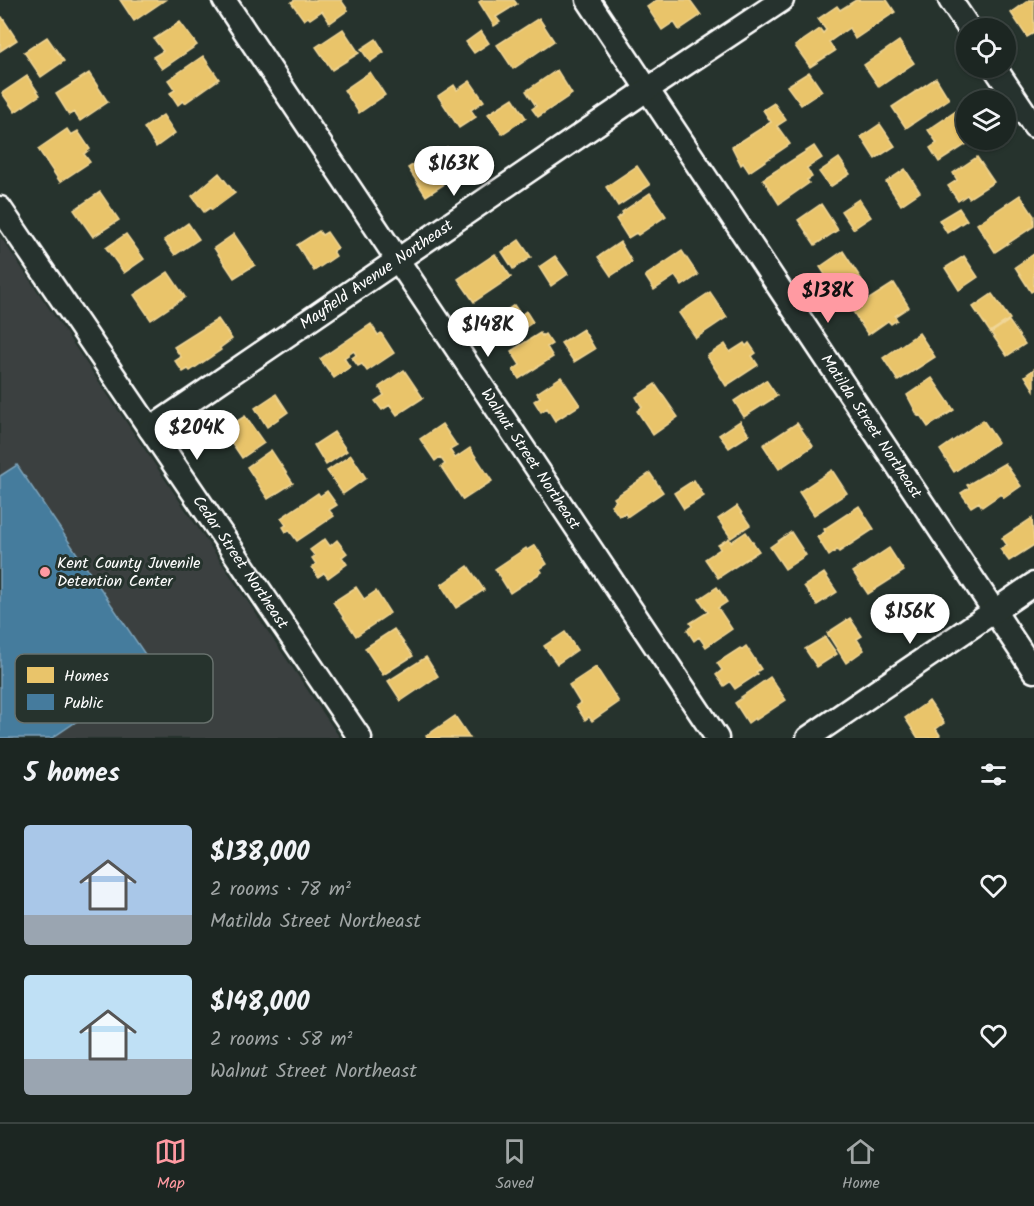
<!DOCTYPE html>
<meta charset="utf-8">
<style>
body{margin:0;font-family:Kalam,sans-serif;background:#29322f;color:#f1f3f6;height:100vh;display:flex;flex-direction:column;font-size:22px;white-space:nowrap}
*{box-sizing:border-box;margin:0}
p{font-size:20px;color:#a0a5a5}
.icon{flex:none;width:33px;height:33px;fill:none;stroke:currentColor;stroke-width:2;stroke-linecap:round;stroke-linejoin:round}
.map{position:relative;height:738px;overflow:hidden}
.details{display:flex;flex-direction:column;background:#1c2622;flex:1}
.details>*{flex:none}
.buttons{position:absolute;left:956px;top:18px;display:grid;gap:12px}
.buttons a{display:grid;place-items:center;width:60px;height:60px;border-radius:50%;background:#1c2622;box-shadow:0 2px 4px #0004,0 0 0 2px #3a4340;font-size:30px}
.price{position:absolute;translate:-50% -51px;padding:0 14px;border-radius:21px;background:#fff;color:#222;font-size:20px;line-height:39px;filter:drop-shadow(0 2px 3px #0008)}
.price::after{content:'';position:absolute;left:50%;top:36px;width:18px;height:14px;margin-left:-9px;background:inherit;clip-path:polygon(0 0,100% 0,50% 100%)}
.price.on{background:#ff9aa2;color:#111}
ul{padding:0;list-style:none}
li{display:flex;align-items:center;gap:18px;height:150px;padding:0 24px}
li span{display:grid;place-items:center;flex:none;width:168px;height:120px;border-radius:6px;color:#555}
li>.icon{margin-inline-start:auto}
span .icon{width:72px;height:72px;fill:#fffc;stroke-width:1}
li b{font-size:26px}
h2{display:flex;justify-content:space-between;align-items:center;height:72px;padding:0 24px;font-size:26px}
.menu{display:flex;justify-content:space-around;align-items:center;height:84px;border-top:2px solid #3a4340;background:#1c2622;font-size:16px;color:#a0a5a5}
.menu a{display:grid;justify-items:center;gap:3px}
.menu .on{color:#ff9aa2}
.map>svg:first-child{display:block}
.built{fill:#3a4140}
.homes{fill:#e9c46a;stroke:#f0d697;stroke-width:1.5}
.public{fill:#457b9d;stroke:#7da3ba;stroke-width:1.5}
.lines{fill:none;stroke-linecap:round;stroke-linejoin:round}
.street-casing{stroke:#fff;stroke-width:27}
.street{stroke:#26332d;stroke-width:22}
.poi-dot{fill:#ff9aa2;stroke:#26332d;stroke-width:2}
.labels{text-anchor:middle;dominant-baseline:central;stroke-width:6;stroke-linejoin:round;paint-order:stroke}
.street-label{font-size:16px;fill:#fff;stroke:#26332d}
.poi-label{font-size:16px;fill:#fff;stroke:#26332d;text-anchor:start}
.key{fill:#26332d;stroke:#67706c;stroke-width:1.5}
.key-label{font-size:16px;fill:#fff}
</style>
<div class="map">
<svg width="1034" height="738" viewBox="0 0 1034 738">
<rect width="100%" height="100%" fill="#26332d"/>
<filter id="ink" filterUnits="userSpaceOnUse"><feTurbulence type="fractalNoise" baseFrequency=".0167" numOctaves="2"/><feDisplacementMap in="SourceGraphic" scale="12" xChannelSelector="R" yChannelSelector="G"/><feConvolveMatrix kernelMatrix="1 2 1 2 8 2 1 2 1" color-interpolation-filters="sRGB"/></filter>
<g filter="url(#ink)">
<path class="built" d="M0 236 340 738H0Z"/>
<path class="homes" d="M120 0H165L134 21Z
M295 0H341L348 10 330 23 322 11 310 19 308 17 304 20 291 2Z
M482 0H514L517 4 496 17 500 22 494 26 479 2Z
M657 0H690L701 15 679 30 674 22 662 30 647 7Z
M856 0H887L895 12 855 39 849 28 829 42 835 51 810 67 795 46 820 29 823 33 826 30 818 19 837 6 840 10Z
M1029 0H1034V33L1027 37 1011 13Z
M2 17 17 40 0 51V18Z
M539 18 554 41 513 69 497 45Z
M180 22 197 45 162 69 153 57 163 51 154 39Z
M343 29 359 53 332 70 316 47Z
M481 31 489 43 474 53 466 42Z
M47 37 64 61 41 77 24 52Z
M376 39 384 52 370 62 361 49Z
M899 41 914 63 879 87 864 65Z
M203 56 219 79 185 103 183 101 178 105 170 93 175 90 168 80Z
M557 70 572 94 538 117 532 109 536 106 526 91Z
M370 72 385 95 359 113 344 90Z
M809 72 822 91 801 105 787 86Z
M89 73 108 102 80 121 74 112 69 115 56 94Z
M27 76 40 95 15 112 2 93Z
M936 78 949 99 906 128 892 107Z
M470 81 484 101 471 110 476 117 459 128 438 96 454 85 457 90Z
M513 98 526 118 502 134 488 114Z
M774 103 786 120 777 126 790 144 749 172 743 163 741 165 732 147 771 122 763 110Z
M962 107 966 112V140H973L939 162 930 148 937 143 928 130Z
M163 115 175 133 156 147 144 128Z
M880 124 895 146 875 159 861 137Z
M67 129 71 135 78 131 90 149 84 154 90 162 60 182 38 149Z
M814 146 822 158 807 168 812 177 807 180 809 183 779 204 763 179Z
M447 147 458 163 437 177 443 185 426 196 408 168 425 157 427 160Z
M977 157 994 182 969 198 967 195 958 201 948 186 957 180 953 173Z
M839 158 850 174 830 187 819 172Z
M637 166 650 185 618 206 606 187Z
M905 169 920 192 901 205 886 182Z
M219 173 235 193 212 210 210 208 204 212 192 196Z
M100 192 119 220 93 237 74 210Z
M650 193 666 216 638 235 636 233 628 238 616 219 623 214 622 212Z
M1020 195 1034 216V226L995 252 977 224Z
M859 199 871 217 853 229 841 211Z
M821 204 838 230 815 245 798 220Z
M959 208 967 220 947 233 939 220Z
M188 223 199 239 175 255 164 240Z
M319 231 322 235 327 232 338 248 333 251 336 256 314 271 297 245Z
M126 234 144 259 124 273 106 248Z
M234 234 255 265 234 278 214 248Z
M519 240 531 257 513 269 502 252Z
M620 242 632 262 611 276 598 257Z
M682 251 698 275 682 286 675 276 654 290 645 276Z
M843 251 862 280 839 296 820 267Z
M495 254 511 277 474 302 458 279Z
M1034 254V290L1031 292 1015 267Z
M555 256 568 274 551 286 539 267Z
M964 256 978 277 959 290 945 268Z
M168 272 185 297 151 320 134 295Z
M894 283 909 307 895 316 897 320 891 324 888 321 868 335 852 310Z
M710 292 727 317 696 338 679 313Z
M992 294 1010 319 990 332 973 307Z
M514 305 521 315 526 311 533 322 505 342 496 329 495 330 491 321Z
M218 319 232 339 220 348 221 350 190 371 188 369 183 372 175 361 181 357 174 347Z
M1009 321 1025 344 1007 356 991 333Z
M371 324 378 335 381 333 394 353 367 371 362 364 358 366 352 358 356 355 354 351 344 358 350 367 334 378 320 359Z
M583 329 595 349 574 362 561 343Z
M540 333 542 336 545 334 552 344 547 347 553 357 519 379 513 370 520 365 511 351Z
M919 333 935 357 898 381 883 358Z
M744 343 746 346 749 343 756 353 752 356 758 365 726 386 707 356 725 344 730 352Z
M1034 369V390L1025 376Z
M404 370 423 398 397 415 390 405 382 410 375 401 384 395 379 387Z
M561 377 580 405 555 421 547 408 541 412 534 401 540 397 537 393Z
M932 378 954 410 928 427 920 415 918 416 907 395Z
M766 380 777 396 744 417 734 401Z
M655 384 678 417 653 435 637 411 642 407 636 397Z
M276 394 288 412 267 427 255 408Z
M245 416 264 443 242 458 223 430Z
M983 420 998 442 954 472 940 450Z
M740 421 749 435 729 448 719 435Z
M797 423 813 446 779 469 763 445Z
M442 424 457 446 450 450 455 458 470 448 492 481 463 500 441 467 445 464 440 457 435 461 420 439Z
M334 432 347 451 326 465 314 445Z
M271 450 293 483 268 499 247 467Z
M351 455 366 478 343 494 327 471Z
M1005 463 1021 486 1004 498 1001 494 982 507 979 502 971 507 961 493 969 488 967 485Z
M832 470 847 493 814 515 799 492Z
M650 473 663 492 627 517 625 513 619 516 611 505 616 501 614 498Z
M694 480 704 496 684 509 674 493Z
M327 491 337 505 329 510 334 516 297 541 289 530 286 532 283 527 286 525 281 518 318 493 320 496Z
M737 506 750 525 731 538 718 519Z
M859 506 874 529 839 552 837 550 829 556 817 537 825 532 824 529Z
M1032 518 1034 545 1009 561 1000 549 1007 545 1002 538Z
M746 532 759 551 718 578 705 559 720 549 718 545 729 538 731 542Z
M791 532 806 555 785 569 770 547Z
M325 539 330 546 337 540 347 553 342 557 347 564 328 578 324 573 318 577 312 567 316 564 312 558 315 556 310 550Z
M535 545 547 564 540 569 542 572 510 593 495 569 526 548 527 550Z
M889 548 904 571 868 594 853 572Z
M468 566 484 590 456 608 441 585Z
M824 573 837 592 817 605 804 586Z
M356 587 364 599 376 591 390 613 356 636 333 602Z
M717 587 727 602 718 608 732 629 706 647 699 637 694 641 687 630 692 626 690 623 708 612 699 599Z
M850 618 862 636 857 639 864 650 846 663 827 633Z
M394 629 413 656 383 675 365 648Z
M565 632 577 650 557 664 544 646Z
M825 637 837 654 817 667 805 649Z
M746 646 761 669 756 672 758 674 735 689 730 682 724 686 716 675 722 670 717 663 740 648 742 649Z
M426 657 438 676 401 701 388 681Z
M596 667 619 702 592 721 589 717 585 720 576 706 580 703 569 685Z
M770 677 786 700 756 720 755 718 748 723 735 703 742 698 741 697Z
M929 701 944 723 936 729 940 735 936 738H918L905 718Z
M455 716 470 738H427L426 736Z"/>
<path class="public" d="M17 465 155 669 106 702 94 683 72 698 83 717 52 738H0V476Z"/>
<g class="lines">
<g class="street-casing">
<g id="street">
<path id="s1" d="M224 0 717 738"/>
<path id="s2" d="M588 0 1034 671"/>
<path d="M950 0 969 28"/>
<path d="M995 68 1034 126"/>
<path id="s3" d="M0 208 360 738"/>
<path id="s4" d="M150 429 648 89 782 0"/>
<path d="M808 738 1034 584"/>
</g>
</g>
<use href="#street" class="street"/>
</g>
</g>
<circle class="poi-dot" cx="45" cy="572" r="6"/>
<g class="labels">
<g class="street-label">
<text stroke="none"><textPath href="#s4" startOffset="274">Mayfield Avenue Northeast</textPath></text>
<text stroke="none"><textPath href="#s2" startOffset="512">Matilda Street Northeast</textPath></text>
<text stroke="none"><textPath href="#s1" startOffset="552">Walnut Street Northeast</textPath></text>
<text stroke="none"><textPath href="#s3" startOffset="428">Cedar Street Northeast</textPath></text>
</g>
<g class="poi-label">
<text x="57" y="563">Kent County Juvenile<tspan x="57" dy="18">Detention Center</tspan></text>
</g>
</g>
<rect x="15" y="654" width="198" height="69" rx="9" class="key"/>
<rect x="27" y="667" width="27" height="16" fill="#e9c46a"/>
<rect x="27" y="694" width="27" height="16" fill="#457b9d"/>
<g class="key-label">
<text x="64" y="681">Homes</text>
<text x="64" y="708">Public</text>
</g>
</svg>
<div class="buttons">
<a><svg class="icon" aria-label="locate" viewBox="0 0 24 24"><circle cx="12" cy="12" r="6"/><path d="M12 2v4M12 18v4M2 12h4M18 12h4"/></svg></a>
<a><svg class="icon" aria-label="layers" viewBox="0 0 24 24"><path d="M12 4l9 5-9 5-9-5zM3 14l9 5 9-5"/></svg></a>
</div>
<b class="price" style="left:454px;top:197px">$163K</b>
<b class="price on" style="left:828px;top:324px">$138K</b>
<b class="price" style="left:488px;top:358px">$148K</b>
<b class="price" style="left:197px;top:461px">$204K</b>
<b class="price" style="left:910px;top:645px">$156K</b>
</div>
<section class="details">
<h2>5 homes<svg class="icon" aria-label="filters" viewBox="0 0 24 24"><path d="M4 7h16M4 17h16"/><circle cx="9" cy="7" r="2"/><circle cx="15" cy="17" r="2"/></svg></h2>
<ul>
<li><span style="background:linear-gradient(#a9c7e8 75%,#9aa5b1 0)"><svg class="icon" aria-label="home" viewBox="0 0 24 24"><path d="M3 11l9-7 9 7M6 9v11h12V9"/></svg></span><div><b>$138,000</b><p>2 rooms · 78 m²</p><p>Matilda Street Northeast</p></div><svg class="icon" aria-label="heart" viewBox="0 0 24 24"><path d="M12 20l-8-8c-3-5 5-10 8-4 3-6 11-1 8 4z"/></svg></li>
<li><span style="background:linear-gradient(#bfe0f5 70%,#9aa5b1 0)"><svg class="icon" aria-label="home" viewBox="0 0 24 24"><path d="M3 11l9-7 9 7M6 9v11h12V9"/></svg></span><div><b>$148,000</b><p>2 rooms · 58 m²</p><p>Walnut Street Northeast</p></div><svg class="icon" aria-label="heart" viewBox="0 0 24 24"><path d="M12 20l-8-8c-3-5 5-10 8-4 3-6 11-1 8 4z"/></svg></li>
</ul>
</section>
<nav class="menu">
<a class="on"><svg class="icon" aria-label="map" viewBox="0 0 24 24"><path d="M3 6l6-2 6 2 6-2v14l-6 2-6-2-6 2zM9 4v14M15 6v14"/></svg>Map</a>
<a><svg class="icon" aria-label="saved" viewBox="0 0 24 24"><path d="M7 4h10v16l-5-4-5 4z"/></svg>Saved</a>
<a><svg class="icon" aria-label="home" viewBox="0 0 24 24"><path d="M3 11l9-7 9 7M6 9v11h12V9"/></svg>Home</a>
</nav>
